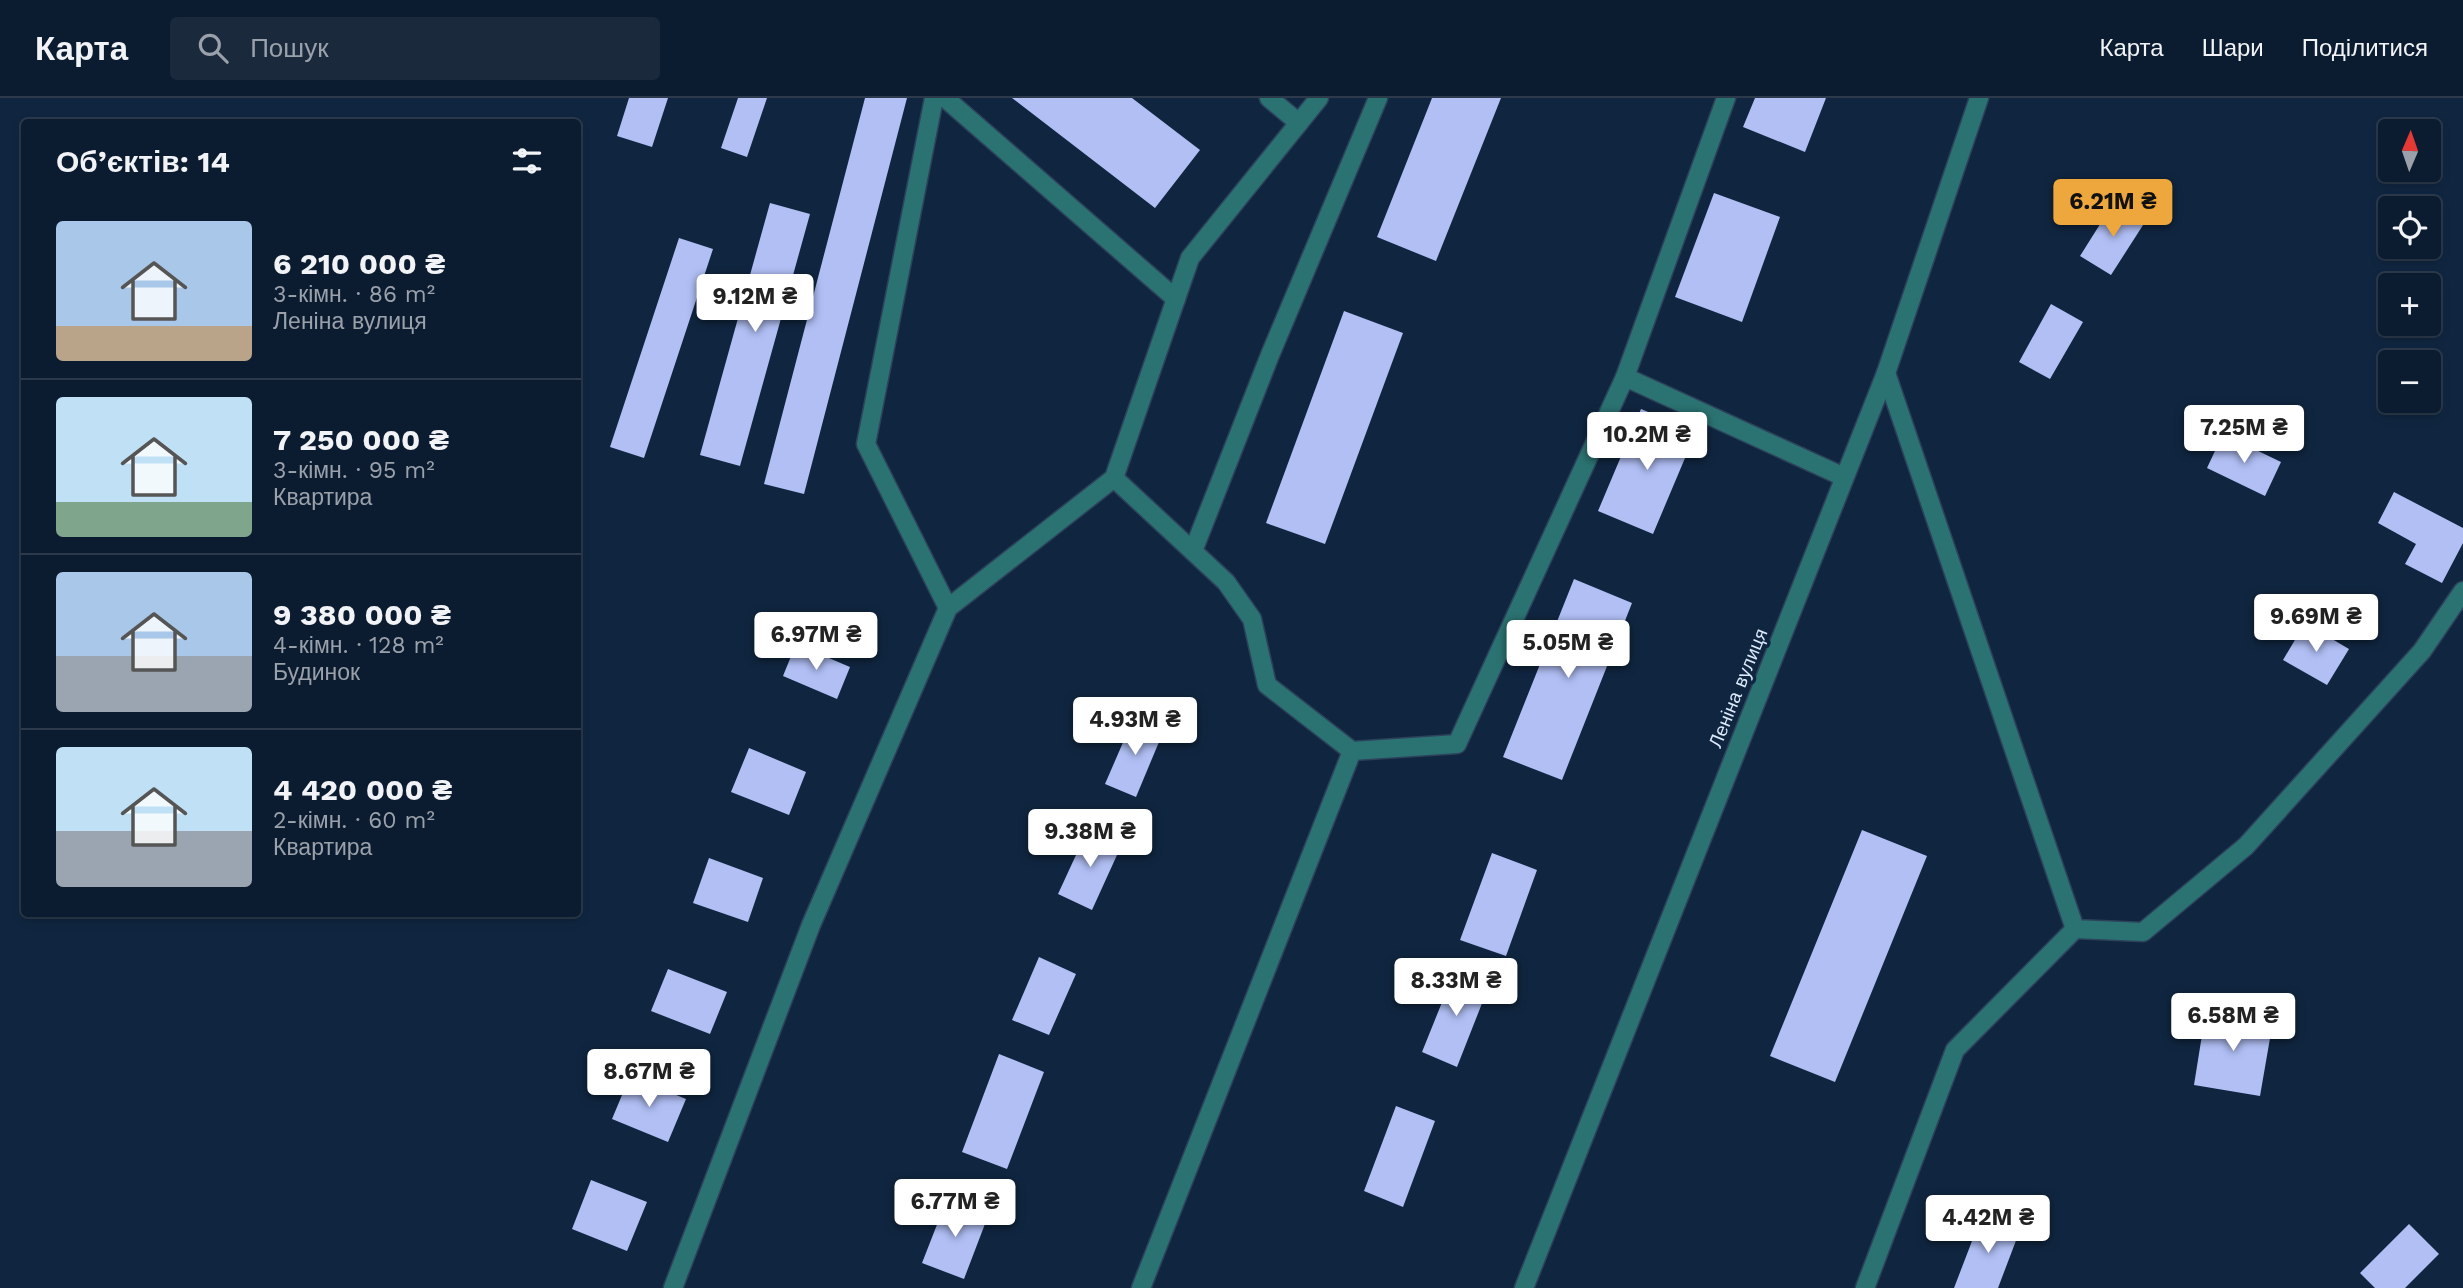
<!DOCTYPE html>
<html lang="uk">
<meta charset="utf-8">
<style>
body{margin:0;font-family:"Work Sans",sans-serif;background:#1a293c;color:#f1f3f6;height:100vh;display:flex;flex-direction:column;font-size:26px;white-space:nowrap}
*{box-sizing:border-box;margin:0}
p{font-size:23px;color:#9aa1ab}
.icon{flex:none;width:38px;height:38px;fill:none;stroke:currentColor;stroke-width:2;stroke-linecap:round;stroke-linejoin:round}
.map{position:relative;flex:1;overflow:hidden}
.panel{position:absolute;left:21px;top:21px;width:560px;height:798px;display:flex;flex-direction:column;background:#0c1c30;border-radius:7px;box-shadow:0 4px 10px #0003,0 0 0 2px #2c3a4c}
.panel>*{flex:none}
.needle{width:46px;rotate:2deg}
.controls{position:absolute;left:2378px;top:21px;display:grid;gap:14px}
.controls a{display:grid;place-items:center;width:63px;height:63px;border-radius:7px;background:#0c1c30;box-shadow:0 4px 10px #0003,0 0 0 2px #2c3a4c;font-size:35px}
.price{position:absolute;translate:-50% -60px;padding:0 16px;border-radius:7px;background:#fff;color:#222;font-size:23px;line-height:46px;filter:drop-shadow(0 2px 4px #0008)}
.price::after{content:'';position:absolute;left:50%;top:42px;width:21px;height:16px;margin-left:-10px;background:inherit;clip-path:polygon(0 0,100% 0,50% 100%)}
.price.on{background:#eea73d;color:#111}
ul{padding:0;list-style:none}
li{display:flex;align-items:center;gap:21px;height:175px;padding:0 35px}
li+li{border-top:2px solid #2c3a4c}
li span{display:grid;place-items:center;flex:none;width:196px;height:140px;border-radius:7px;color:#555}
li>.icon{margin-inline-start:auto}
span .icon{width:84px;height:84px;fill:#fffc;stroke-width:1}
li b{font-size:30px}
h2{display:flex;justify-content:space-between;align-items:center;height:84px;padding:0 35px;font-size:30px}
header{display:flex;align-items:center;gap:42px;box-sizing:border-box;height:98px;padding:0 35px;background:#0c1c30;border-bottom:2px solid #2c3a4c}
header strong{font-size:33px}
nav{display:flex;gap:38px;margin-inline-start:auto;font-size:24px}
.search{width:490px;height:63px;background:#1a293c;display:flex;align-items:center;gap:18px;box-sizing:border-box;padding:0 24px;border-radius:7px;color:#9aa1ab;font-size:26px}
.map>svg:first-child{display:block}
.building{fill:#b1bff5}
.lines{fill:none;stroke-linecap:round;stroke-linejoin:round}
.service-casing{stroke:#2d415a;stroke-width:21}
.minor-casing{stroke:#2d415a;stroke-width:21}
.tertiary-casing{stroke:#2d415a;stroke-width:21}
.service{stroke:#2b7372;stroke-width:18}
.minor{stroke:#2b7372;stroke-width:18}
.tertiary{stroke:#2b7372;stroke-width:18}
.labels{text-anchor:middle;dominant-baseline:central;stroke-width:7;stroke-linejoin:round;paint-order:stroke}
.street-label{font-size:19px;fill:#dceafb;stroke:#102640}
</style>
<header>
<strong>Карта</strong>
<div class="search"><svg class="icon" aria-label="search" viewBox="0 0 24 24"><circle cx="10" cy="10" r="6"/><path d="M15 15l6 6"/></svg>Пошук</div>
<nav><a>Карта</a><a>Шари</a><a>Поділитися</a></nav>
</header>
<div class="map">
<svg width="2463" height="1190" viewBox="0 0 2463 1190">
<rect width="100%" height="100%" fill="#102640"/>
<path class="building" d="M629 0H668L652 49 617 38Z
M738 0H767L747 59 721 50Z
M865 0H907L804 396 764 386Z
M1012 0H1132L1200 52 1155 110Z
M1432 0H1501L1436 163 1377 139Z
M1755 0H1826L1805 54 1743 29Z
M1714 95 1780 119 1742 224 1675 199Z
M2114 104 2145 124 2111 177 2080 158Z
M770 105 810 116 740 368 700 357Z
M679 140 713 151 644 360 610 349Z
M2051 206 2083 224 2050 281 2019 264Z
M1344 213 1403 235 1325 446 1266 425Z
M1641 311 1696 334 1653 436 1598 413Z
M2223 336 2281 364 2265 398 2207 370Z
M2394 394 2463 430V445L2442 485 2405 466 2416 446 2378 425Z
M1574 481 1632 505 1562 682 1503 659Z
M2305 525 2349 551 2327 587 2283 562Z
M796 546 850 569 837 601 783 578Z
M1134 619 1164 632 1136 699 1105 686Z
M749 650 806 674 789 717 731 694Z
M1088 731 1122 746 1092 812 1058 796Z
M1862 732 1927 758 1835 984 1770 958Z
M1492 755 1537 772 1506 858 1460 842Z
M709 760 763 780 748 824 693 805Z
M1039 859 1076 876 1049 937 1012 922Z
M668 871 727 894 710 936 651 913Z
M1455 872 1490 885 1457 969 1422 954Z
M2206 912 2273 923 2260 998 2194 987Z
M999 956 1044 974 1007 1071 962 1054Z
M630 978 686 1001 668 1044 612 1021Z
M1396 1008 1435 1023 1403 1109 1364 1093Z
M591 1082 647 1104 627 1153 572 1131Z
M947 1101 988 1118 964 1181 922 1165Z
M1982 1117 2020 1132 1998 1190H1954Z
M2409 1126 2439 1156 2405 1190H2375L2360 1175Z"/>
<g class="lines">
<g class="service-casing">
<path id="service" d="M945 0 1176 201
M1269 0 1299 25
M1625 279 1726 0
M1193 453 1270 257 1378 0
M1865 1190 1955 952 2075 831"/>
</g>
<g class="minor-casing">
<path id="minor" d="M1886 275 2075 831 2143 834 2246 748 2422 553 2463 493
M1114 380 1226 484 1252 521 1267 587 1352 653
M948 510 1114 380 1190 160 1319 0
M673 1190 811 827 948 510 866 346 934 0
M1141 1190 1352 653 1457 646 1625 279 1844 379"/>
</g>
<g class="tertiary-casing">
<path id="tertiary" d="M1524 1190 1886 275 1979 0"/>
</g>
<use href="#service" class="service"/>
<use href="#minor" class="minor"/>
<use href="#tertiary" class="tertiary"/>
</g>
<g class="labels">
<g class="street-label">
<text transform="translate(1738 590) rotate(-68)">Леніна вулиця</text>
</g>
</g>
</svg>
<div class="controls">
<a><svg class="needle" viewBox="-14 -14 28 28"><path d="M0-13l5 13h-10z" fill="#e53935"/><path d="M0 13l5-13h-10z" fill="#9aa1ab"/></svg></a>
<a><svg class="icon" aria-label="locate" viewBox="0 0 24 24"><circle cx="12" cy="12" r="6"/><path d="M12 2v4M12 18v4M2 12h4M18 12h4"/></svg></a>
<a>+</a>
<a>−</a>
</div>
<b class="price on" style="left:2113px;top:141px">6.21M ₴</b>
<b class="price" style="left:755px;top:236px">9.12M ₴</b>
<b class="price" style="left:2244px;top:367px">7.25M ₴</b>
<b class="price" style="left:1647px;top:374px">10.2M ₴</b>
<b class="price" style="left:2316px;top:556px">9.69M ₴</b>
<b class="price" style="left:816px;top:574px">6.97M ₴</b>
<b class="price" style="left:1568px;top:582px">5.05M ₴</b>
<b class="price" style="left:1135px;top:659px">4.93M ₴</b>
<b class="price" style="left:1090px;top:771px">9.38M ₴</b>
<b class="price" style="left:1456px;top:920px">8.33M ₴</b>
<b class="price" style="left:2233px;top:955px">6.58M ₴</b>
<b class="price" style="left:649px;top:1011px">8.67M ₴</b>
<b class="price" style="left:955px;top:1141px">6.77M ₴</b>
<b class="price" style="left:1988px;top:1157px">4.42M ₴</b>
<section class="panel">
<h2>Об’єктів: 14<svg class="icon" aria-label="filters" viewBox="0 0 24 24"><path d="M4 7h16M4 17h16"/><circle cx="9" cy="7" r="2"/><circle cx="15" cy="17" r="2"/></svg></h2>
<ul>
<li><span style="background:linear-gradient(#a9c7e8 75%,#b9a48a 0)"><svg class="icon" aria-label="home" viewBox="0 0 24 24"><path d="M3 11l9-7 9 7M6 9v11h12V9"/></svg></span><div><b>6 210 000 ₴</b><p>3-кімн. · 86 m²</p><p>Леніна вулиця</p></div></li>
<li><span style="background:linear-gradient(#bfe0f5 75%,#7fa58c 0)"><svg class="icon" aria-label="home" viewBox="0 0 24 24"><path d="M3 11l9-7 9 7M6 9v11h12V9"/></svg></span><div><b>7 250 000 ₴</b><p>3-кімн. · 95 m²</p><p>Квартира</p></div></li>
<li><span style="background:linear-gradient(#a9c7e8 60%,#9aa5b1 0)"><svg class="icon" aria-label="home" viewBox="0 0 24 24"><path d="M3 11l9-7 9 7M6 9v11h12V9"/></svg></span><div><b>9 380 000 ₴</b><p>4-кімн. · 128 m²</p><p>Будинок</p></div></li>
<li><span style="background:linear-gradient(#bfe0f5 60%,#9aa5b1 0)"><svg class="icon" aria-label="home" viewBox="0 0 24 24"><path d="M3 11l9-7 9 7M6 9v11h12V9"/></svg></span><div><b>4 420 000 ₴</b><p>2-кімн. · 60 m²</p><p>Квартира</p></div></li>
</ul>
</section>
</div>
